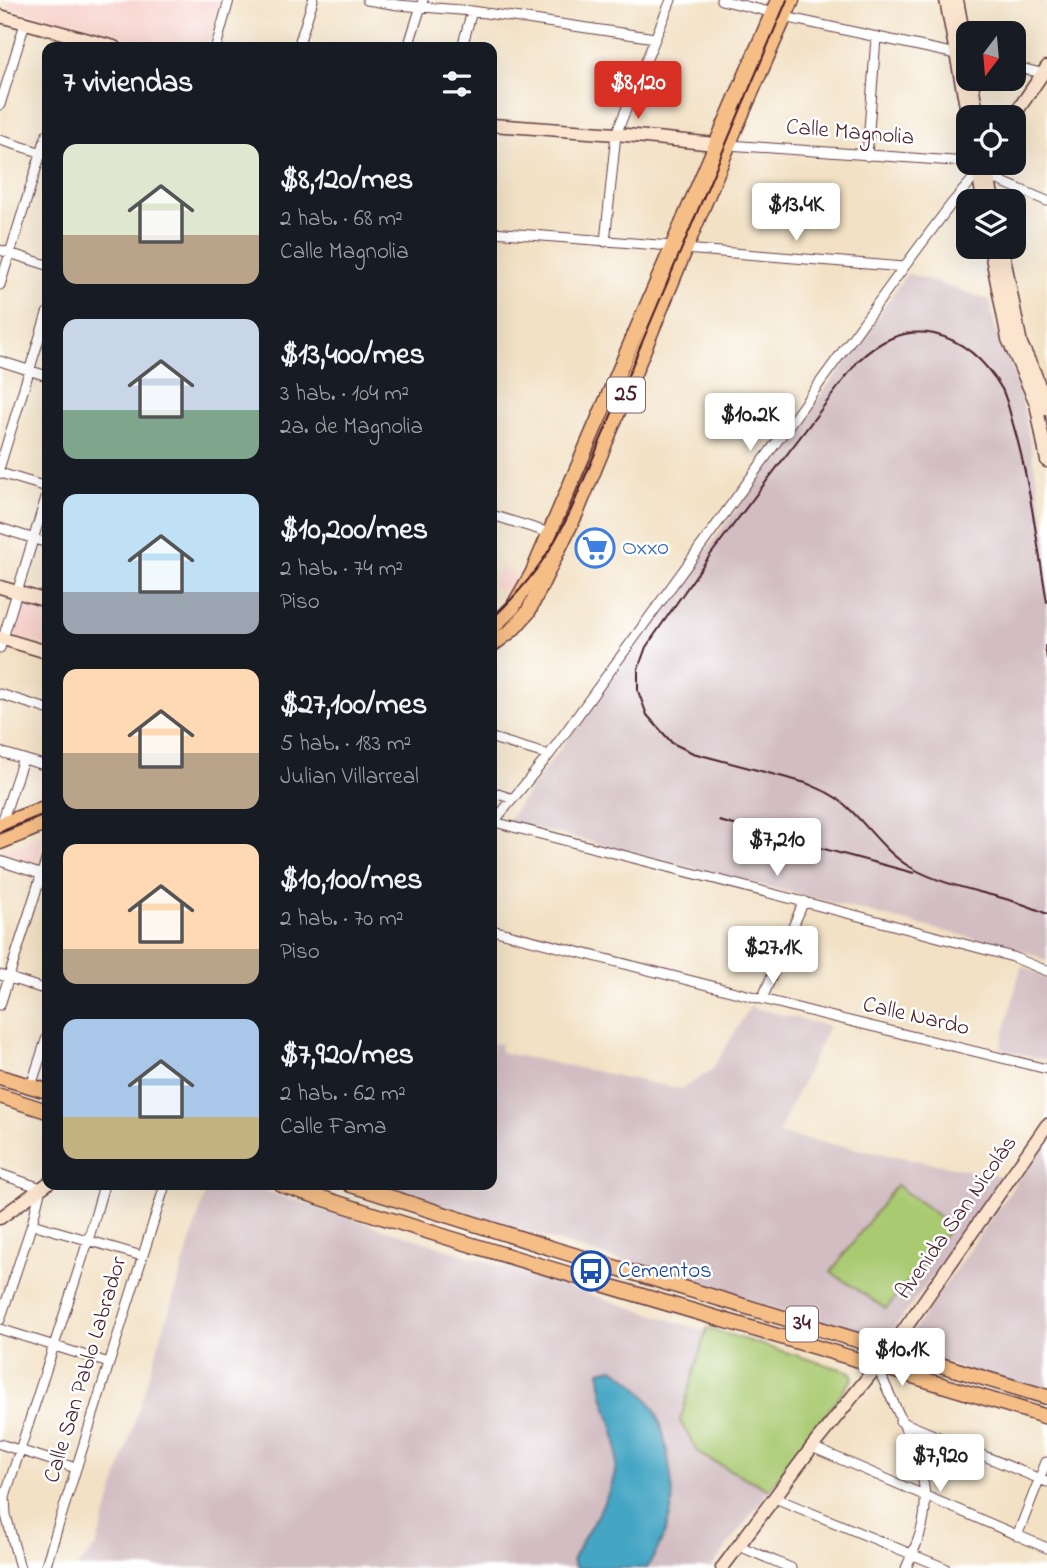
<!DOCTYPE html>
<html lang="es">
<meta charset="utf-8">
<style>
body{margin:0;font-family:"Indie Flower",sans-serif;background:#20242c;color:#f1f3f6;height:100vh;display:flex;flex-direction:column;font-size:26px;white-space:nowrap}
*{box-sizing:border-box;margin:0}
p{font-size:23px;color:#9ea1a6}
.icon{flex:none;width:38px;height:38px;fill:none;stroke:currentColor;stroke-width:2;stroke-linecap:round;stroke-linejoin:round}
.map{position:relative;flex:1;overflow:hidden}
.side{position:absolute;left:42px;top:42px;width:455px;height:1148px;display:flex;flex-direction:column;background:#171b24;border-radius:14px;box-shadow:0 7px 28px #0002}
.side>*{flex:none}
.needle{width:46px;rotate:196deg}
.controls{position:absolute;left:956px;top:21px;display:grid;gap:14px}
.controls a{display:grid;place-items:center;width:70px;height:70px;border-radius:14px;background:#171b24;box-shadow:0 7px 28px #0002;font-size:35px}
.price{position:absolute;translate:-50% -60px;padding:0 16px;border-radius:7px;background:#fff;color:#222;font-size:23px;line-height:46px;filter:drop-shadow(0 2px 4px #0008)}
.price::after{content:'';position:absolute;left:50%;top:42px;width:21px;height:16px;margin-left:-10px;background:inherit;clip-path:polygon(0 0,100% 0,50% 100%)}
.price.active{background:#d93025;color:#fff}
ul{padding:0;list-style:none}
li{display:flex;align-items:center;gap:21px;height:175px;padding:0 21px}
li span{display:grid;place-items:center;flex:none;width:196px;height:140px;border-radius:14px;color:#555}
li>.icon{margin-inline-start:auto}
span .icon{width:84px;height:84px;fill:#fffc;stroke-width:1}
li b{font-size:30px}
h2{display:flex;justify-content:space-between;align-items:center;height:84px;padding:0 21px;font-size:30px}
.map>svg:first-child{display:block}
.built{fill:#f7d0ca}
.industrial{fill:#d2bec2}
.green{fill:#aaca72;stroke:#7a744e;stroke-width:2}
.water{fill:#45a6c4;stroke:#486278;stroke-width:2}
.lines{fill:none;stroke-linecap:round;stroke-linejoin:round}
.street-casing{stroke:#633c42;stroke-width:11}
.secondary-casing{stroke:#633c42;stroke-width:15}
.primary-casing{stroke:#633c42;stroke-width:17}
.street{stroke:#fff;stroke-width:9}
.secondary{stroke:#fbe5cf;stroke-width:12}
.primary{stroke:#f6be87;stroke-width:14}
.rail{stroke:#4a1f2b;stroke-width:2}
.labels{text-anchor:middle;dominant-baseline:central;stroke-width:5;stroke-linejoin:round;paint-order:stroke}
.shield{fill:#fff;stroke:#80626b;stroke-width:2}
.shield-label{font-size:21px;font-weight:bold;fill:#4a1f2b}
.street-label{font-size:23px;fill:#4a1f2b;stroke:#fff}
.shop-label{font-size:23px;fill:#366cbe;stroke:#fff;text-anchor:start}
.transit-label{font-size:23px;fill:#164399;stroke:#fff;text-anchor:start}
</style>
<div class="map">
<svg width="1047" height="1568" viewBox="0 0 1047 1568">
<rect width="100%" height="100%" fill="#fff"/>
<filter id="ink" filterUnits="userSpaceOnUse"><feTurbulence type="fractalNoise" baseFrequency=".0143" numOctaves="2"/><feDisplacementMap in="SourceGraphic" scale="14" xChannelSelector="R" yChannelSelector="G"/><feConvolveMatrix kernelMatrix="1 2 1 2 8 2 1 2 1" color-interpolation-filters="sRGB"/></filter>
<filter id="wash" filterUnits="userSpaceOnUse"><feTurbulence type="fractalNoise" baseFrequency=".00686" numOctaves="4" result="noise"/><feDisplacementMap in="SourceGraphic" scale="28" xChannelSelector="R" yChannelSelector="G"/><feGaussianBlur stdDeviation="1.57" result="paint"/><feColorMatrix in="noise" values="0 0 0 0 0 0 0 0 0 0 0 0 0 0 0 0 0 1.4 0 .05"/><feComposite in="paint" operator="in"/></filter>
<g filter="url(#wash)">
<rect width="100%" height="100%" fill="#f2e1c4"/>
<path class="built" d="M10 0H221L208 47H160L8 7Z
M499 569 516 574 510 592 492 587V577L496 578Z
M24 605 47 612V646L14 635Z
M46 834 36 865 0 854V853Z"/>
<path class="industrial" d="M907 273 990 300 995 328 1020 388 1047 534V962L1031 953 507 821 823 392 856 350Z
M1024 966 1047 979V1060L1000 1049 1021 967Z
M750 1007 829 1026 778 1134 1006 1177 886 1339 880 1341 375 1185H492V1043L501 1044 500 1052 682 1089 712 1070Z
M1047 1138V1394L900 1350Z
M208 1185H246L853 1378 711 1568H76L96 1547Z"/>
<path class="green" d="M896 1185 952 1226 886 1309 831 1272Z
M707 1328 851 1372 853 1378 769 1490 699 1454 680 1421Z"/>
<path class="water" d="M613 1368C631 1378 648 1396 657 1415 665 1432 675 1490 672 1507 668 1528 658 1551 647 1568H576L572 1561C590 1520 623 1490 616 1440 612 1416 600 1398 600 1371Z"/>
</g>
<g filter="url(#ink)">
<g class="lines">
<g class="street-casing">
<path id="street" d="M367 0 398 5 472 11 655 38
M721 0 766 11
M789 18 956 54
M74 47 77 37
M216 47 229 0
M298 47 313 0
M408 47 423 0
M462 47 472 11
M1013 66 1045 74
M0 105 25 23
M0 140 46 154
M728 145 968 162
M867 156 876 38
M492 232 671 246
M605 242 616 134 671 0
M685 249 904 267
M0 250 47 265
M0 285 47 134
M0 361 47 376
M0 466 47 313
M0 473 47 487
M492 515 550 533
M0 528 47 543
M0 648 47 494
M0 694 47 709
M492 738 549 755
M0 752 47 766
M492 792 513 799
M494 822 870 919 1013 957 1047 971
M492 824 549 755 904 267 952 203 979 172 1047 201
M1 825 23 759
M0 861 46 876
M492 930 821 1014 1047 1069
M0 975 47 990
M762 999 804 901
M0 1005 47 857
M31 1086 47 1037
M0 1174 41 1188 32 1224 0 1320
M32 1224 142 1256
M0 1329 109 1363
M877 1365C893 1408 927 1459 925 1505 925 1527 915 1548 906 1568
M900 1421 1047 1482
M0 1444 76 1468
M812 1447 1047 1548
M775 1498 945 1568
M1017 1536 1046 1462
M739 1546 791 1568
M20 1568 6 1515 5 1496 88 1241 104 1185
M45 1568 165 1185"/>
</g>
<g class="secondary-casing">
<path id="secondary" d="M946 0 968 117
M957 0 968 59
M0 16 114 47
M971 79 978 117
M1013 117 1047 67
M492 125 616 134 715 144
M977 163 983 201
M986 163 993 201
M990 247 1008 339 1036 403 1047 461
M1002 247 1021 344 1035 374 1047 409
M0 587 47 601
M0 638 47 652
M0 1218 47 1184
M722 1568 812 1447 890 1350 1047 1125"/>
</g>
<g class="primary-casing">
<path id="primary" d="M492 628 513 607 532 574 778 0
M492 645 512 630 528 612 577 511 735 129 792 0
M0 825 47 807
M0 842 47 823
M0 1077 47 1091
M0 1096 47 1111
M282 1185C535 1268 793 1338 1047 1417
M351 1185 557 1250 1047 1397"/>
</g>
<use href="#street" class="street"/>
<use href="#secondary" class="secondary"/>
<use href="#primary" class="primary"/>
<path class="rail" d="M1047 602C1037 543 1030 481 1013 424 1010 413 1007 399 1002 389 986 362 965 341 934 334 903 328 879 341 858 361L708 558 646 647 638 669V691L647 715 672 743 693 753 806 783C820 789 833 794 844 804 866 823 884 852 910 867 952 891 1004 893 1047 914
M492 619C528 584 549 556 571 510L787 0
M1045 646 1047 659
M719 821 914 873
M0 832 47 813"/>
</g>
</g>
<defs>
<g id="supermarket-ring" transform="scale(2.0125)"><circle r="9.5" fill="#fff" stroke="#3f7fe0" stroke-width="1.5"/><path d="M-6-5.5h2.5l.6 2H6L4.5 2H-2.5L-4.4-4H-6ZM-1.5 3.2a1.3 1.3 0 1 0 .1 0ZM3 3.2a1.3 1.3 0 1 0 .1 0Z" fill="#3f7fe0"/></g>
<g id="bus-ring" transform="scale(2.0125)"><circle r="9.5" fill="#fff" stroke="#1a4fb4" stroke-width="1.5"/><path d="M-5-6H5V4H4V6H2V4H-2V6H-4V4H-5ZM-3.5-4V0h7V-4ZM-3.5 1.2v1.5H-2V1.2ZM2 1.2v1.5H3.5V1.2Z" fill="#1a4fb4"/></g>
</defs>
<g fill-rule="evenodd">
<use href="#supermarket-ring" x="595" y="548"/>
<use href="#bus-ring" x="591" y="1271"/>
</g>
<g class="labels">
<g class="shield">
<rect x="607" y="377.5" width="38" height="35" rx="5"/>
<rect x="786" y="1306.5" width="32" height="35" rx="5"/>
</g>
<g class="shield-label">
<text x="626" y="395">25</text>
<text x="802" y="1324">34</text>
</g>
<g class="street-label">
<text transform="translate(850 133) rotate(5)">Calle Magnolia</text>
<text transform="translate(916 1017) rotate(13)">Calle Nardo</text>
<text transform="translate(957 1218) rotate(-55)">Avenida San Nicolás</text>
<text transform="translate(86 1370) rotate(-73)">Calle San Pablo Labrador</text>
</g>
<g class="shop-label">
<text x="622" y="548">Oxxo</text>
</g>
<g class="transit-label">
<text x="618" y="1271">Cementos</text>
</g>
</g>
</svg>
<div class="controls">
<a><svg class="needle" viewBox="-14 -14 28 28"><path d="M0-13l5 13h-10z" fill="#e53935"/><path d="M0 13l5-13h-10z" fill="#9ea1a6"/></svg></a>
<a><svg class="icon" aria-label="locate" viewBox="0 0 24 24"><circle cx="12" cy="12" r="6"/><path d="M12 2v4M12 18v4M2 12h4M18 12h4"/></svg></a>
<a><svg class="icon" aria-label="layers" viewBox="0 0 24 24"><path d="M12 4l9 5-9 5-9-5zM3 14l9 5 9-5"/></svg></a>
</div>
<b class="price active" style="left:638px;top:121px">$8,120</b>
<b class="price" style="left:796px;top:243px">$13.4K</b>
<b class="price" style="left:750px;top:453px">$10.2K</b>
<b class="price" style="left:777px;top:878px">$7,210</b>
<b class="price" style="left:773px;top:986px">$27.1K</b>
<b class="price" style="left:902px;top:1388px">$10.1K</b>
<b class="price" style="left:940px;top:1494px">$7,920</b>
<section class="side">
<h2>7 viviendas<svg class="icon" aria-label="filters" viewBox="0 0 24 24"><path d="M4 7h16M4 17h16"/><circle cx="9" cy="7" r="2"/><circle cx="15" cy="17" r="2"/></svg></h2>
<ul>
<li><span style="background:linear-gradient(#dfe7d0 65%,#b9a48a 0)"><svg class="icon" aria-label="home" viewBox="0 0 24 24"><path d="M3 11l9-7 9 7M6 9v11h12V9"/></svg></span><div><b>$8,120/mes</b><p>2 hab. · 68 m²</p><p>Calle Magnolia</p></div></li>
<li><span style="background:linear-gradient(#c9d6e8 65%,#7fa58c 0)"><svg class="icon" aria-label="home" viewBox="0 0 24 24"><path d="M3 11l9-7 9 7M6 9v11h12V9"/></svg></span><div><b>$13,400/mes</b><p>3 hab. · 104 m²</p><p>2a. de Magnolia</p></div></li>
<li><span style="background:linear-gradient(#bfe0f5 70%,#9aa5b1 0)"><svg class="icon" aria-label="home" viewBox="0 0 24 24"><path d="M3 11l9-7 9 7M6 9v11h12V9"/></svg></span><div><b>$10,200/mes</b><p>2 hab. · 74 m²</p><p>Piso</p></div></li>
<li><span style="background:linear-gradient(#ffd9b3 60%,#b9a48a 0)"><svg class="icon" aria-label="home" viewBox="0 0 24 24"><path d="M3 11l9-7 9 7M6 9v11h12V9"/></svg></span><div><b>$27,100/mes</b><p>5 hab. · 183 m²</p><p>Julian Villarreal</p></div></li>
<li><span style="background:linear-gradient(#ffd9b3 75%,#b9a48a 0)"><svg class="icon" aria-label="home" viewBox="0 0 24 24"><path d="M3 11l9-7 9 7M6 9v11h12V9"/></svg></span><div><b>$10,100/mes</b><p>2 hab. · 70 m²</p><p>Piso</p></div></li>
<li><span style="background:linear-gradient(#a9c7e8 70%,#c2b280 0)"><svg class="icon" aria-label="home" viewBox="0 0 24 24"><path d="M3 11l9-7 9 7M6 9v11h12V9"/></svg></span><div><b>$7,920/mes</b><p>2 hab. · 62 m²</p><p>Calle Fama</p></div></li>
</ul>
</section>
</div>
